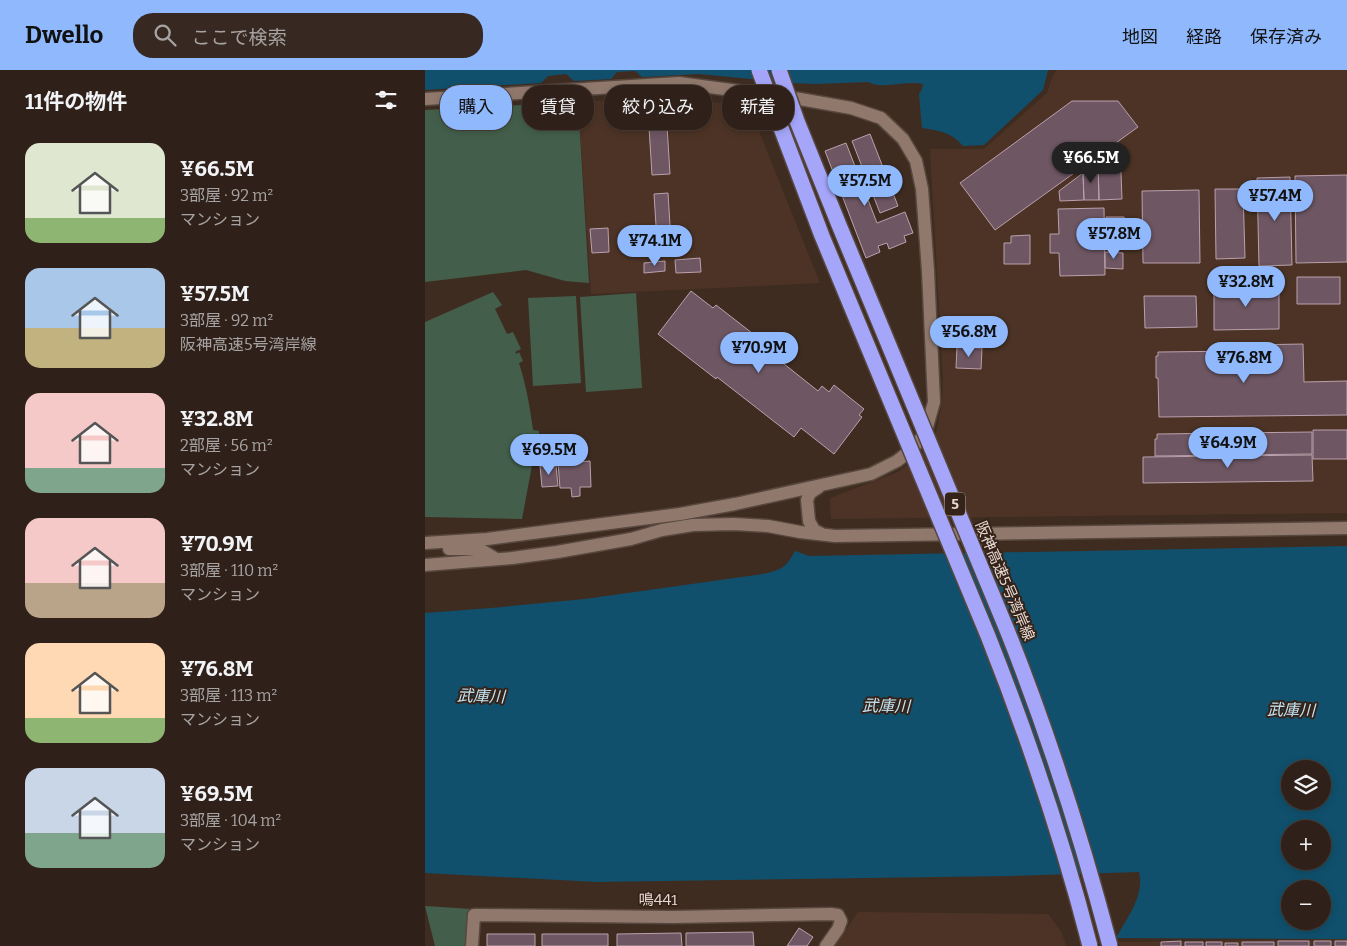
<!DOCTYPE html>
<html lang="ja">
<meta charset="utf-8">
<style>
body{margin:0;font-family:Bitter,"Noto Sans JP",serif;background:#372922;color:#f1f3f6;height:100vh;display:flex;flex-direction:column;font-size:19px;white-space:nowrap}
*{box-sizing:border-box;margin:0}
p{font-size:16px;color:#a7a3a2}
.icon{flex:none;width:28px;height:28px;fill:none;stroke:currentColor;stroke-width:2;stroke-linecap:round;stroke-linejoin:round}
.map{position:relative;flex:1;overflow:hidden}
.panel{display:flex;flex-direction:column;background:#2f2119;width:425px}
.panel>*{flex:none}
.guide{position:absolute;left:15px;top:15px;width:475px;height:45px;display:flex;gap:10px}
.controls{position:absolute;left:856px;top:690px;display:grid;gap:10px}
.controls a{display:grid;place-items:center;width:50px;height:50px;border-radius:50%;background:#2f2119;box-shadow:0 2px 8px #0003,0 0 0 1px #4a3e38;font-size:25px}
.price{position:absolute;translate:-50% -42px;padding:0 11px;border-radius:18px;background:#8fb8fd;color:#111;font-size:16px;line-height:32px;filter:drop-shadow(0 1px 2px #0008)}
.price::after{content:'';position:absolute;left:50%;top:30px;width:15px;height:11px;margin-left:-8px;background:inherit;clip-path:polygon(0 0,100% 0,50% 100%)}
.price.on{background:#222;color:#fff}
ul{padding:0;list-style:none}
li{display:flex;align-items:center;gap:15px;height:125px;padding:0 25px}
li span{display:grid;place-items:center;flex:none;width:140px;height:100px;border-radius:15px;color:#555}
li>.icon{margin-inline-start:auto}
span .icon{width:60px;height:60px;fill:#fffc;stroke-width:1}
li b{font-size:21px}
h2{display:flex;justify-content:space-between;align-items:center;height:60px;padding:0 25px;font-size:21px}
.pill{padding:0 18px;border-radius:20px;background:#2f2119;box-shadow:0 2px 8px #0003,0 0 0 1px #4a3e38;font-size:18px;line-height:45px}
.pill.on{background:#8fb8fd;color:#111}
header{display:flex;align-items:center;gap:30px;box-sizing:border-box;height:70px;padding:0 25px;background:#8fb8fd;color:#111}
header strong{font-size:24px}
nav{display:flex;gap:28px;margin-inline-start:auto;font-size:18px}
.search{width:350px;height:45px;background:#372922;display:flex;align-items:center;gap:12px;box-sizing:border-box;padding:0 18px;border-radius:20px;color:#a7a3a2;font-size:19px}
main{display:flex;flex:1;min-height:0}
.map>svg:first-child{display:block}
.built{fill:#4c3325}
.green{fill:#435f4b}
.water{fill:#10506c;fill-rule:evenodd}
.building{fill:#6e5763;stroke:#baa1ad}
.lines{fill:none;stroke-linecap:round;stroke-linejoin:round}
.minor-casing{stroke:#57473e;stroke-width:15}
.minor{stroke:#90796c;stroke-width:12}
.highway-bridge-casing{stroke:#57473e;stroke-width:18;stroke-linecap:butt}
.highway-bridge{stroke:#a5a6fa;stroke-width:15}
.labels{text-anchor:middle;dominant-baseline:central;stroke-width:4;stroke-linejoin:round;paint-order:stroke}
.shield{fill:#352218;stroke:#b2a39b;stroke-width:1}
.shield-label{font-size:14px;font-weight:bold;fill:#e7dad3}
.street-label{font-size:15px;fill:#e7dad3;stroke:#352218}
.water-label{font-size:16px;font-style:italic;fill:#c5e6f8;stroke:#352218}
</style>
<header>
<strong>Dwello</strong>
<div class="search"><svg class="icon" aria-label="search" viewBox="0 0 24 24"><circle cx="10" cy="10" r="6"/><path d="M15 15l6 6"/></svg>ここで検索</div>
<nav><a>地図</a><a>経路</a><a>保存済み</a></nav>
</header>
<main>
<section class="panel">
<h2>11件の物件<svg class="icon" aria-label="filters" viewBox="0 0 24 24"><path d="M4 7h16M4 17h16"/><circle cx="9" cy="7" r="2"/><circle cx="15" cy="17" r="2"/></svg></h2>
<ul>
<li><span style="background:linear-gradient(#dfe7d0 75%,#8fb573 0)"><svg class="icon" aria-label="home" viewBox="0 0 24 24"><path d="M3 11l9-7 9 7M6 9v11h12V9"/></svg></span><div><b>¥66.5M</b><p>3部屋 · 92 m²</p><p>マンション</p></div></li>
<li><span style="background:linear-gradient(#a9c7e8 60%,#c2b280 0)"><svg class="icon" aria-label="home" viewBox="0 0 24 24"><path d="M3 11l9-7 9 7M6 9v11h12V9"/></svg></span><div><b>¥57.5M</b><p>3部屋 · 92 m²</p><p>阪神高速5号湾岸線</p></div></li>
<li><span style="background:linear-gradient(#f6c9c9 75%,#7fa58c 0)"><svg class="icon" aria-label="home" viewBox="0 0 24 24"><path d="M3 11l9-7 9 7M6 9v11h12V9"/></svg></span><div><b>¥32.8M</b><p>2部屋 · 56 m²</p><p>マンション</p></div></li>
<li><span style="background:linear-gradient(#f6c9c9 65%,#b9a48a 0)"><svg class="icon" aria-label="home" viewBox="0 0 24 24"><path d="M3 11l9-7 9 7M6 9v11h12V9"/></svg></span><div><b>¥70.9M</b><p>3部屋 · 110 m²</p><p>マンション</p></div></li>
<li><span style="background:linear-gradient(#ffd9b3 75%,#8fb573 0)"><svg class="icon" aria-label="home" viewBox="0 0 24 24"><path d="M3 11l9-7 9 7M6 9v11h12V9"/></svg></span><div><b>¥76.8M</b><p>3部屋 · 113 m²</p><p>マンション</p></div></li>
<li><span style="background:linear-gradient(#c9d6e8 65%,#7fa58c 0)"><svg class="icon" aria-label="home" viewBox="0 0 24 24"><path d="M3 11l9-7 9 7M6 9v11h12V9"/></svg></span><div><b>¥69.5M</b><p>3部屋 · 104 m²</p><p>マンション</p></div></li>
</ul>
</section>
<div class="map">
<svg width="922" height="876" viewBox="0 0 922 876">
<rect width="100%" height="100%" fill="#3f2c21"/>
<path class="built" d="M632 0H922V443L406 449 405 428 473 402 501 380 511 363 517 333 518 309 505 79H559L622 23 628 5Z
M242 27 324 36 395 213 166 224 153 32Z
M433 842 623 844 637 863 641 876H410Z
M922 869V876H694L693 872Z"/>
<path class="green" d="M153 32 164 213 140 211 101 200 0 212V40Z
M68 222 77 235 70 239 82 264 88 262 96 279 90 282 92 284 94 282 98 291 94 293C101 315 105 337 108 360L114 361 115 389 108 390 97 449 0 447V252Z
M211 223 217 318 161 322 155 227Z
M151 226 156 313 108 316 103 228Z
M0 836 47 839 44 876H10Z"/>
<path class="water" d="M0 0H623L618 20 559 75 538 76C526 62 515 61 497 58L494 24 497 19 498 14C481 10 458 20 443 12L390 14 367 13 274 4 217 7 210 1 192 2 186 9 149 11 141 4 123 6 116 13 0 20Z
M922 476V869L691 868C702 848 720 825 714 802L584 806 172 812 0 803V543L66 538 160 529 338 504C356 500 361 498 370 481L384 486ZM865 699H898V731H865ZM865 759H898V791H865ZM865 819H898V851H865Z"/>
<path class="building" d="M647 31H693L713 57 570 160 535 113Z
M242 56 245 104 227 105 224 57Z
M445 64 473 136 455 143 427 71Z
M421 73 452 153 480 142 488 163 479 166 481 172 464 179 462 173 453 176 455 182 441 188 400 81Z
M695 78 697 129 674 130 673 92Z
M673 92 674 130H659L658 103Z
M658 103 659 130 635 131 634 121Z
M922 105V192L871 193 870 106Z
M865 107 867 195 834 196 832 108Z
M790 119H818L820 188 791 189Z
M774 120 775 193H718L717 121Z
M243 123 246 171H232L229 124Z
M679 138 680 205 635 206 634 183H625V164H634L633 139Z
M681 147H699L701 178 682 179Z
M183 158 184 182 167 183 165 159Z
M605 165V194H579V173H586V166Z
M680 182 698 183V199L680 198Z
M275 188 276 202 251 203 250 190Z
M240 191V201L219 203V193Z
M872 207H915V234H872Z
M854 217V259L789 260V218Z
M266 221 288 238 291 235 327 263 324 266 393 321 397 316 404 322 409 315 439 339 434 345 437 347 409 384 376 358 369 367 292 307 291 309 233 264Z
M719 226H771L772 257 720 258Z
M878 274 879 312 922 311V345L734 347 733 308H731V286H733V282L821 281V275Z
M532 277 557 278 556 299 531 298Z
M888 360H922V389H888Z
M887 362V384L730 386V369H732V364Z
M887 385 888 411 718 413V387Z
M153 386V392L165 391 166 417H155V426L147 427 146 418H135L133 393 140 392V387Z
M131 395 133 416 117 417 115 396Z
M374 858 388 867 382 876H362Z
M328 862 329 876H261V863Z
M256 863 257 876H192V864Z
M62 864H110V876H62Z
M117 864H183V876H117Z
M756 871V876H736V872Z
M853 871H884V876H853Z
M889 871H906V876H889Z
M910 871H922V876H910Z
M760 872H778V876H760Z
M781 872H797V876H781Z
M817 872H849V876H817Z
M800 873H813V876H800Z"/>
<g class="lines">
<g class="minor-casing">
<path id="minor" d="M0 29 254 13 375 29 426 38 456 48 478 69 491 91 497 119 503 201 509 332 500 364 486 380 472 391 446 404 310 434 255 444 62 469 0 473
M394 417 385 423 382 430 384 451 389 460 397 464
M24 479H48L56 480 71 489
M0 495 87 488 132 482 206 469 237 460 268 455 309 454 343 456 375 462 410 466 922 458
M47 876 49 845 248 847 406 844 413 845 416 851 413 859 401 876"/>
</g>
<use href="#minor" class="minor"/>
<g class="highway-bridge-casing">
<path id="highway-bridge" d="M334 0 397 166 563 566C603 667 638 771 665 876
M354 0 372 51 414 155 582 560C623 663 657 769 685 876"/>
</g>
<use href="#highway-bridge" class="highway-bridge"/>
</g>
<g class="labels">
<rect class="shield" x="520" y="422.5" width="20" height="23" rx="4"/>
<g class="shield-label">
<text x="530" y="434">5</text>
</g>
<g class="street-label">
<text transform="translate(580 511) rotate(67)">阪神高速5号湾岸線</text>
<text x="233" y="830">鳴441</text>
</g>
<g class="water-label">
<text transform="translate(56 626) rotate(2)">武庫川</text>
<text transform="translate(461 636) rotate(1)">武庫川</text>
<text transform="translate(866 640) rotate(1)">武庫川</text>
</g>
</g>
</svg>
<div class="controls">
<a><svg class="icon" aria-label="layers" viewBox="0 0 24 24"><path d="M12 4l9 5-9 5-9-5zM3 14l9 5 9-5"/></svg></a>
<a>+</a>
<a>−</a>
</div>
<b class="price on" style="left:666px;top:114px">¥66.5M</b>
<b class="price" style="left:440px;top:137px">¥57.5M</b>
<b class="price" style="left:850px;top:152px">¥57.4M</b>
<b class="price" style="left:689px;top:190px">¥57.8M</b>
<b class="price" style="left:230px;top:197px">¥74.1M</b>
<b class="price" style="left:821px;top:238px">¥32.8M</b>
<b class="price" style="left:544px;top:288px">¥56.8M</b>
<b class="price" style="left:334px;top:304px">¥70.9M</b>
<b class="price" style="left:819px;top:314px">¥76.8M</b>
<b class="price" style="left:803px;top:399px">¥64.9M</b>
<b class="price" style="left:124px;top:406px">¥69.5M</b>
<div class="guide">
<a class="pill on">購入</a>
<a class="pill">賃貸</a>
<a class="pill">絞り込み</a>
<a class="pill">新着</a>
</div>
</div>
</main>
